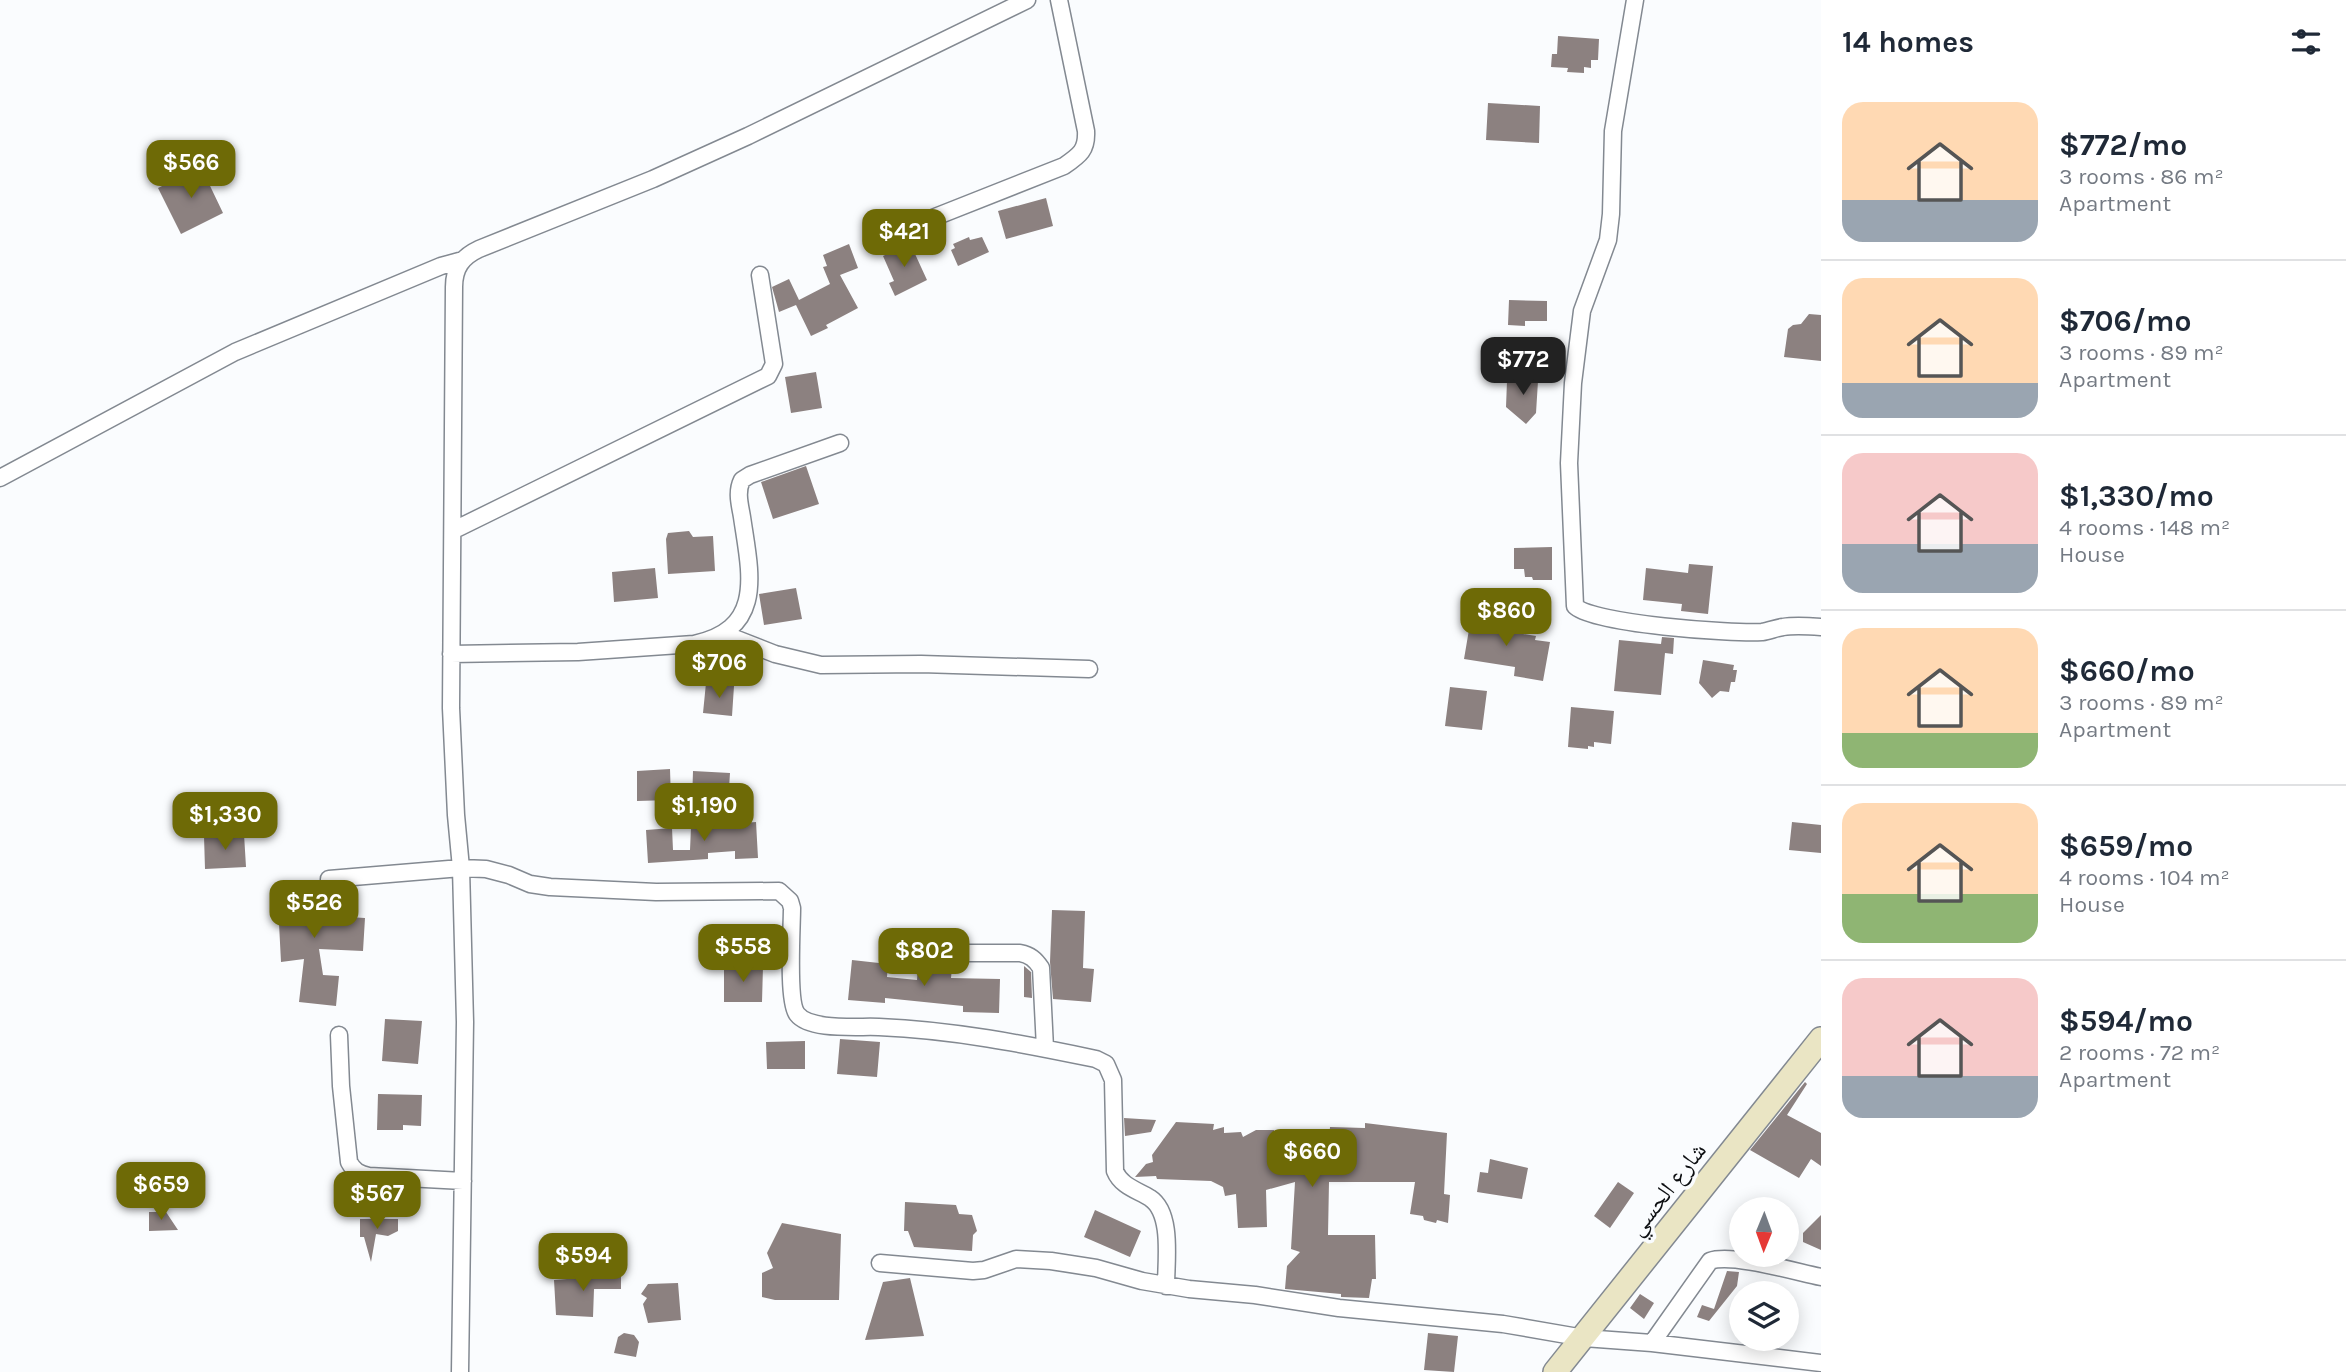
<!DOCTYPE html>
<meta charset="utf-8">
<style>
body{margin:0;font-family:Karla,"Noto Naskh Arabic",sans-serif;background:#f2f2f3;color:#1f2937;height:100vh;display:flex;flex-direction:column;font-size:26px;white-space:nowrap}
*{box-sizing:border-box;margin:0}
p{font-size:23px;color:#747a83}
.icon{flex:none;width:38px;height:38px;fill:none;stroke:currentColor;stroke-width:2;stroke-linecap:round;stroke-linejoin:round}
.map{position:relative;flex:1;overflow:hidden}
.details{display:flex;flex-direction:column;background:#fff;width:525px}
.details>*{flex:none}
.needle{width:46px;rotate:181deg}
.tools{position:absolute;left:1729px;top:1197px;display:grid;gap:14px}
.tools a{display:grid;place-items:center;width:70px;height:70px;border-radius:50%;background:#fff;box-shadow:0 4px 18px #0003;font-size:35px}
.price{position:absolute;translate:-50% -60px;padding:0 16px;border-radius:14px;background:#6e6a06;color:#fff;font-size:23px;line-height:46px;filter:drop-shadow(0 2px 4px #0008)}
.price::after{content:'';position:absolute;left:50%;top:42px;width:21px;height:16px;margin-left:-10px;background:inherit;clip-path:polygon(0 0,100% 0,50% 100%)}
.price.current{background:#222;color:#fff}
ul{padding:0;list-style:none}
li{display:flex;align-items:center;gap:21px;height:175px;padding:0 21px}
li+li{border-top:2px solid #e0e1e3}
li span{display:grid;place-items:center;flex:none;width:196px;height:140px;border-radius:21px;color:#555}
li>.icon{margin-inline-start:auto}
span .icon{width:84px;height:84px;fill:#fffc;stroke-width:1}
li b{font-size:30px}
h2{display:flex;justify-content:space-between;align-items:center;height:84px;padding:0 21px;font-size:30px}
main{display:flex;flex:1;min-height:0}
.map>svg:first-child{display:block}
.building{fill:#8c8180}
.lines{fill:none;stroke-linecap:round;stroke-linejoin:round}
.street-casing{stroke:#838991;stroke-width:19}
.secondary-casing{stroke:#838991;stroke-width:26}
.street{stroke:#fff;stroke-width:16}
.secondary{stroke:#eae5c4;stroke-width:23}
.labels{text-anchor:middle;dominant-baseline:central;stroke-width:7;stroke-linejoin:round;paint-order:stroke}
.street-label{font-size:24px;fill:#0d0f12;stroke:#fafcfe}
</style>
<main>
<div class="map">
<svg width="1821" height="1372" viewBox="0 0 1821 1372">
<rect width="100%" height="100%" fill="#fafcfe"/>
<path class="building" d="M1558 36 1599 39 1598 60H1591V68L1584 67V73L1567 72 1568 68 1551 67 1552 54H1557Z
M1488 103 1540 106 1539 143 1486 140Z
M201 167 223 213 181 234 158 188Z
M1046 198 1053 226 1006 239 998 211Z
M969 237 970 240 982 237 989 252 958 266 951 250 955 248 953 244Z
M910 243 927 280 895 296 889 283 894 281 883 256Z
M849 244 858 268 840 275 858 308 826 325 828 328 811 336 796 305 779 312 772 287 789 279 799 300 830 284 823 267 827 266 823 255Z
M1509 300 1547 301V321H1525V326L1508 325Z
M1809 314 1821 315V361L1784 357 1788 329 1793 325 1801 324Z
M816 372 822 408 791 413 785 377Z
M1516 375 1534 376 1533 380 1538 381 1536 413 1526 424 1506 407 1507 381H1515Z
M806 466 819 504 773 519 761 482Z
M689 531 693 537 713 536 715 571 668 574 666 539 668 533Z
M1552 547V580H1533L1532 577H1525L1524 569H1514V548Z
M1689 564 1713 566 1708 614 1681 611 1682 604 1643 600 1646 568 1688 573Z
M655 568 658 598 614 602 612 572Z
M796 588 802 619 764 625 759 594Z
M1472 612 1485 614 1484 620 1500 623 1499 630 1536 636 1535 640 1550 642 1543 681 1514 676 1515 667 1464 659Z
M1662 637 1674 638 1673 654 1665 653 1661 695 1614 691 1619 640 1661 644Z
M1703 660 1734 665 1733 670H1737L1735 682H1731L1729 692 1720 691 1712 698 1699 683Z
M706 683 734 686 732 716 703 713Z
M1450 687 1487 691 1482 730 1445 726Z
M1571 707 1614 711 1611 744 1594 742V747L1588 746V749L1568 747Z
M670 769 671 800 637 801V771Z
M693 771 730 773 728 804 692 803Z
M756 822 758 858 735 859V851L708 853V859L648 863 646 830 672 828 673 850H690L691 827Z
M1792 822 1821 825V853L1789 850Z
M244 834 246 867 205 869 204 836Z
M313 883 315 915 365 918 363 951 319 949 323 975 339 976 336 1006 299 1002 304 959 281 962 277 885Z
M1052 910 1085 911 1083 968 1094 969 1091 1002 1053 999 1050 962Z
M852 960 888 964 887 977 917 980 918 966 952 968 951 978 1000 979 999 1013 963 1012V1006L885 998V1003L848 1000Z
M724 965 763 966 762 1002H724Z
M1024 966 1031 972 1032 998 1024 997Z
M385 1019 422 1021 418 1064 382 1061Z
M840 1039 880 1042 877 1077 837 1074Z
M805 1041V1069H767L766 1042Z
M1805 1082 1807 1084 1787 1115 1821 1133V1166L1811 1159 1799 1178 1750 1150Z
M378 1094 422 1095 421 1126 403 1125V1130H377Z
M1124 1118 1156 1120 1151 1132 1125 1136Z
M1176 1122 1214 1124 1213 1130 1224 1127V1133L1241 1132 1243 1137 1256 1130H1274V1159L1280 1161 1281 1172 1306 1173 1307 1165 1327 1166 1330 1127 1365 1128V1123L1447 1133 1444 1194 1450 1195 1448 1223 1437 1220 1436 1223 1424 1220 1423 1216 1410 1214 1415 1182H1329L1328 1235H1375L1376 1279H1372L1369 1298 1341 1297V1294L1285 1289 1287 1266 1300 1252 1291 1249 1295 1182 1266 1190 1267 1227 1238 1228 1236 1194 1225 1196 1223 1187 1211 1181 1157 1179 1156 1176 1135 1177 1146 1164 1153 1162 1152 1155Z
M1490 1159 1528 1168 1522 1199 1477 1192 1480 1172 1488 1173Z
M1618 1182 1634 1193 1610 1228 1594 1216Z
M905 1202 956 1205 959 1214 972 1215 977 1231 973 1235 972 1251 914 1247 908 1231H904Z
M1095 1210 1141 1231 1130 1257 1084 1237Z
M149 1212H166L178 1230 149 1231Z
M1821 1215V1250L1803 1242V1233Z
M360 1219H398V1231L388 1236 376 1234 371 1262 364 1237H360Z
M782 1223 841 1234 839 1300H775L762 1297V1273L773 1268 767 1253Z
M621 1269V1289H594L593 1317 556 1315 554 1280 593 1277 594 1274Z
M1727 1271 1739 1272 1737 1286 1709 1321 1697 1317 1702 1305 1714 1309Z
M910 1278 924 1336 865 1340 883 1282Z
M678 1283 681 1320 648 1323 643 1304 647 1298 641 1294 648 1284Z
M1640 1294 1654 1303 1644 1319 1630 1308Z
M624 1333 634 1335 639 1342 636 1357 614 1353 618 1337Z
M1428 1333 1458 1336 1454 1372 1424 1370Z"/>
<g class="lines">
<g class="street-casing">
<path id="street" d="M1635 0 1613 131 1611 214 1608 240 1582 311 1573 383 1569 463 1575 606C1592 624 1733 634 1762 632 1769 631 1776 628 1783 627 1795 625 1808 626 1821 627
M893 241 935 217 1064 166C1080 155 1087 150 1086 131L1059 0
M0 478 235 352 441 266 463 260
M454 530 768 376 774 364 760 275
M724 634 775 654 821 665 921 664 1089 669
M451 654 578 652 694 644C766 629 750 572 742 517 740 505 736 492 742 480L750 475 840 443
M329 879 461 868 486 869 509 875 530 884 550 887 656 892 779 891 790 901 792 908C792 928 787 1001 797 1014 810 1031 858 1026 879 1027 953 1030 1024 1044 1096 1059L1106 1064 1113 1080 1115 1171C1121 1186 1137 1190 1150 1198 1173 1213 1166 1261 1166 1286
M898 953H1020C1030 955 1035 959 1041 968L1045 1048
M339 1035 341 1086 349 1162C354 1171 359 1174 369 1176L463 1181
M880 1263 973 1271 984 1270 1016 1259 1051 1261 1096 1268 1142 1281 1189 1289 1255 1295 1339 1308 1503 1324 1584 1338 1652 1343 1821 1363
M1652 1343 1710 1261C1732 1253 1796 1272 1821 1277
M460 1372 465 1022 461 868 456 815 451 708 454 287C454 268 462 257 479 249L653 179 748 136 1027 0"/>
</g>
<g class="secondary-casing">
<path id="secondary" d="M1555 1372 1821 1039"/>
</g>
<use href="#street" class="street"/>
<use href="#secondary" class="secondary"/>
</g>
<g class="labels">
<g class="street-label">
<text transform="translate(1667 1189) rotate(-52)">شارع الحسي</text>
</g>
</g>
</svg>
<div class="tools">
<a><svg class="needle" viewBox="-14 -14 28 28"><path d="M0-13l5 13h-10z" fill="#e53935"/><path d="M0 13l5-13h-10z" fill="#747a83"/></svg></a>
<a><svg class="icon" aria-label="layers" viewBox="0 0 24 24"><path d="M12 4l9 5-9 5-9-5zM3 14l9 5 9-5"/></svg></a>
</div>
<b class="price" style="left:191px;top:200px">$566</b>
<b class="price" style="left:904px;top:269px">$421</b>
<b class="price current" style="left:1523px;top:397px">$772</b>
<b class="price" style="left:1506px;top:648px">$860</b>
<b class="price" style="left:719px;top:700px">$706</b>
<b class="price" style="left:704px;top:843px">$1,190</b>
<b class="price" style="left:225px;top:852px">$1,330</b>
<b class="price" style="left:314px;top:940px">$526</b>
<b class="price" style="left:743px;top:984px">$558</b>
<b class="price" style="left:924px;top:988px">$802</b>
<b class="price" style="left:1312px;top:1189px">$660</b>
<b class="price" style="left:161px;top:1222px">$659</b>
<b class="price" style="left:377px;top:1231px">$567</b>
<b class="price" style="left:583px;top:1293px">$594</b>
</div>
<section class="details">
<h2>14 homes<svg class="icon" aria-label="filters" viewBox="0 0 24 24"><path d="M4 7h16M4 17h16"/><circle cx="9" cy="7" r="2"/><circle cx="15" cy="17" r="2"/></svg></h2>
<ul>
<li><span style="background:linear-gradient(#ffd9b3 70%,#9aa5b1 0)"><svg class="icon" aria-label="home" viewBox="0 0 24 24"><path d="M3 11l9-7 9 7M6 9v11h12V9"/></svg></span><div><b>$772/mo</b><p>3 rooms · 86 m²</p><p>Apartment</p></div></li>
<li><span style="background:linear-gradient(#ffd9b3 75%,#9aa5b1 0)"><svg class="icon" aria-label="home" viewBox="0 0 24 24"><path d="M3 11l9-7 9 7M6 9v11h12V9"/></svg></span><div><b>$706/mo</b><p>3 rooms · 89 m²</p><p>Apartment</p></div></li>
<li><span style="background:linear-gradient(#f6c9c9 65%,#9aa5b1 0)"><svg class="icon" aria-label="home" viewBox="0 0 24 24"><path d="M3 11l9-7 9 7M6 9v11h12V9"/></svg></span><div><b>$1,330/mo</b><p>4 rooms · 148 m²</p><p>House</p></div></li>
<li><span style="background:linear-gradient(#ffd9b3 75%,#8fb573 0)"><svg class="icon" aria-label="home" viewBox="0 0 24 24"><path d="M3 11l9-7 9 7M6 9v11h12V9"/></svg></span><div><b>$660/mo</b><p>3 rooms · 89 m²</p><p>Apartment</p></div></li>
<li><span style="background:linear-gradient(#ffd9b3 65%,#8fb573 0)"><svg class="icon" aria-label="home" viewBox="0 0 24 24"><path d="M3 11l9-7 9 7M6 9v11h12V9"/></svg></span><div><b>$659/mo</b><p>4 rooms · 104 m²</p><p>House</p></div></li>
<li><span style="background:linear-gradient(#f6c9c9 70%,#9aa5b1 0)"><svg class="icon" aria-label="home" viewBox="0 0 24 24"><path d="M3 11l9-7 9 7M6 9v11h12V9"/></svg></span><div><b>$594/mo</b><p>2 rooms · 72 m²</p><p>Apartment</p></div></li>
</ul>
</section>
</main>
